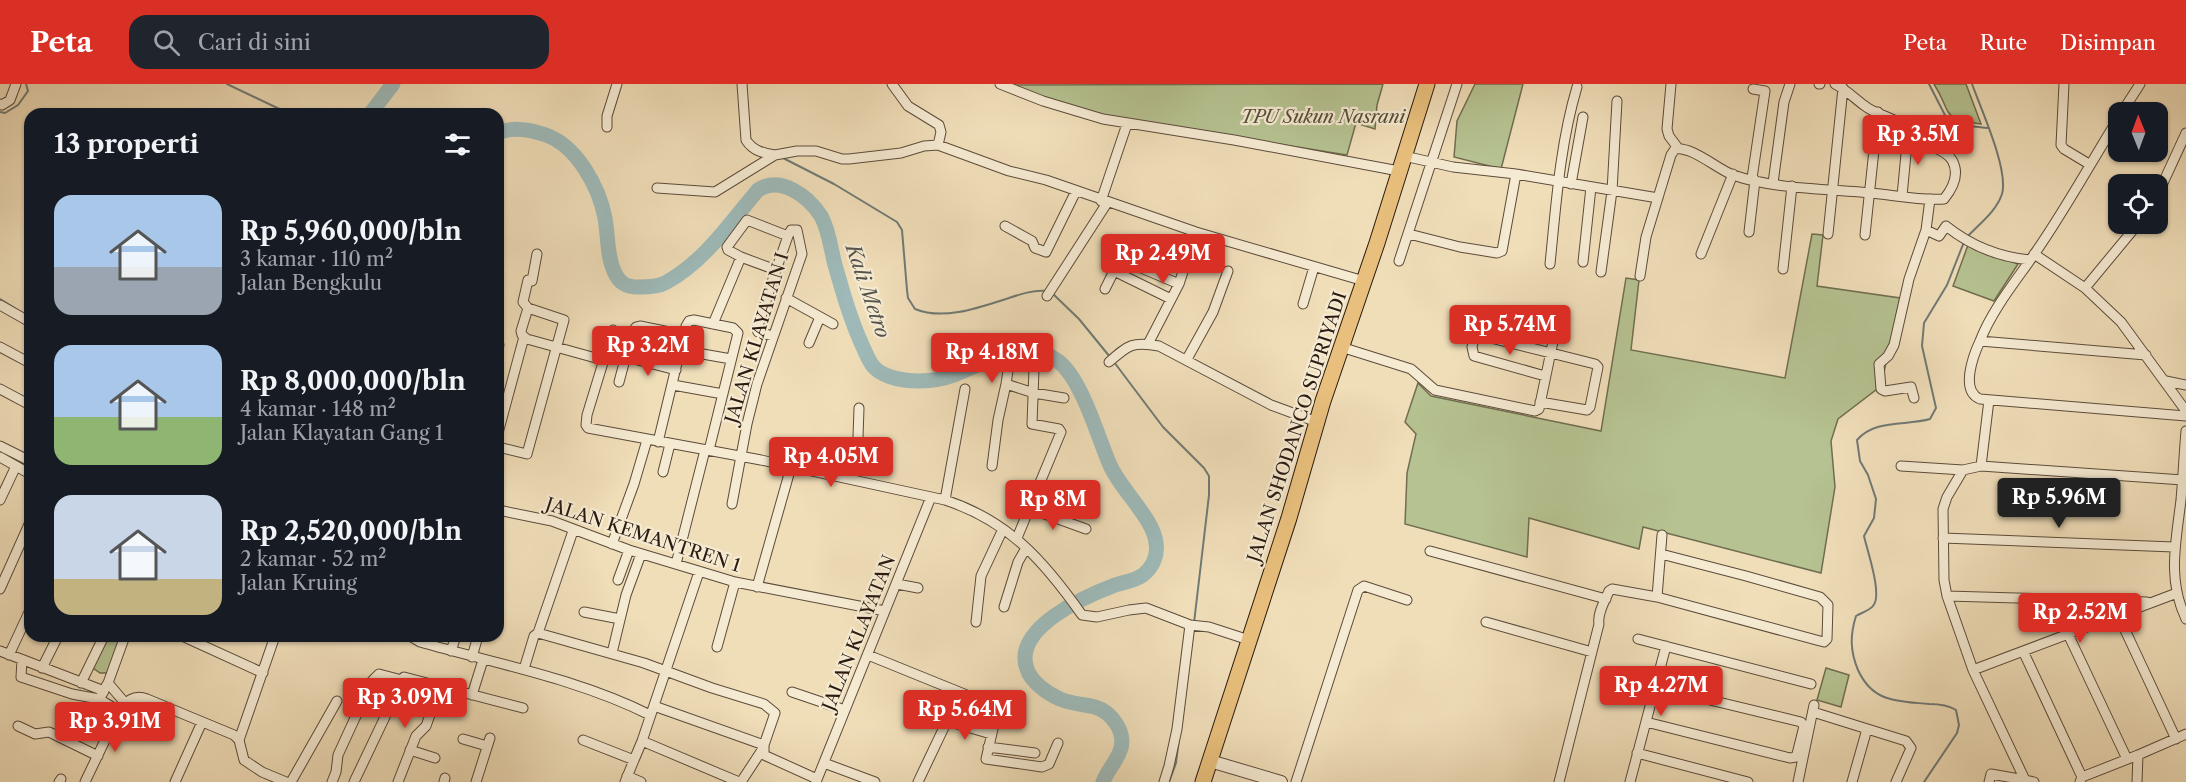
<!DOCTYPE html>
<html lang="id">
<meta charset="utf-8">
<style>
body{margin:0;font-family:"Libre Caslon Text",serif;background:#20242c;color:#f1f3f6;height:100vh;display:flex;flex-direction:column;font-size:22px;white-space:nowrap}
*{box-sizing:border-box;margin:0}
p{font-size:20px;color:#9ea1a6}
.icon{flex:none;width:33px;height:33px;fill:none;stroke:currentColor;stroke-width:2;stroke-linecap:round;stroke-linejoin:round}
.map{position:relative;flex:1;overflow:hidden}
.side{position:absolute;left:24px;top:24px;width:480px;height:534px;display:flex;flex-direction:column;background:#171b24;border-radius:18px;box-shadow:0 2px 4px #0004}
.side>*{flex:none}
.needle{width:39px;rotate:359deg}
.buttons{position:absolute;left:2108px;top:18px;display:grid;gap:12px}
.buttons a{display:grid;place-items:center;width:60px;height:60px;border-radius:12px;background:#171b24;box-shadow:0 2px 4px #0004;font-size:30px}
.price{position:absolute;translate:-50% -51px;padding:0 14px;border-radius:6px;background:#d93025;color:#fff;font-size:20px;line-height:39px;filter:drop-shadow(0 2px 3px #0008)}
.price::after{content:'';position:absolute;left:50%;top:36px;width:18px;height:14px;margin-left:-9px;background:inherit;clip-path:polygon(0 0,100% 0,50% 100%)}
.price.active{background:#222;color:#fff}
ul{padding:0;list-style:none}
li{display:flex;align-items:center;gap:18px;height:150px;padding:0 30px}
li span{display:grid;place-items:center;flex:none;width:168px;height:120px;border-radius:18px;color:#555}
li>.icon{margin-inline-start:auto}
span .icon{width:72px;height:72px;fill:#fffc;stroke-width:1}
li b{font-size:26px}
h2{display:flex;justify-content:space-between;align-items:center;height:72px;padding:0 30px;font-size:26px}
header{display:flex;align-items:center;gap:36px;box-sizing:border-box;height:84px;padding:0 30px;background:#d93025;color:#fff}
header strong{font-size:28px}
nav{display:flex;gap:33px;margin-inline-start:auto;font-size:21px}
.search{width:420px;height:54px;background:#20242c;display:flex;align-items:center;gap:15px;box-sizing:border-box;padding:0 21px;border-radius:18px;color:#9ea1a6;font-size:22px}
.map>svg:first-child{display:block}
.green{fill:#b6c291;stroke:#706e50;stroke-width:1.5}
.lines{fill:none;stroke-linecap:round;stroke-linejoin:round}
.stream{stroke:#707a75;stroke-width:2}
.river{stroke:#9ebab9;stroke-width:15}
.minor-casing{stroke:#5c4b3a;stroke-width:11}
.tertiary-casing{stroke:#5c4b3a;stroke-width:14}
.primary-casing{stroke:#2a1a10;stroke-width:17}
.minor{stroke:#f5ead2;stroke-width:9}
.tertiary{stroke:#f5ead2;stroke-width:12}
.primary{stroke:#e8bf7c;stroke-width:15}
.labels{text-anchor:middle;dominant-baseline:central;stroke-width:4.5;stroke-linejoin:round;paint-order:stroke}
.park-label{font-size:18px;font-style:italic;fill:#544c37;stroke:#f5ead2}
.street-label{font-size:18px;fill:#2a1a10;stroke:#f5ead2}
.water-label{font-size:20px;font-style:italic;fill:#53524b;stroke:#f5ead2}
</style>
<header>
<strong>Peta</strong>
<div class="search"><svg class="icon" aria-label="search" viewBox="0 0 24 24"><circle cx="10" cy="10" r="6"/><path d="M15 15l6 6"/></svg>Cari di sini</div>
<nav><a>Peta</a><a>Rute</a><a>Disimpan</a></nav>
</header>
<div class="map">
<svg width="2186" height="698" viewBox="0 0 2186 698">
<rect width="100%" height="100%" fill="#f0deb9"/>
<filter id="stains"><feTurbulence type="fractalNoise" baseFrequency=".00333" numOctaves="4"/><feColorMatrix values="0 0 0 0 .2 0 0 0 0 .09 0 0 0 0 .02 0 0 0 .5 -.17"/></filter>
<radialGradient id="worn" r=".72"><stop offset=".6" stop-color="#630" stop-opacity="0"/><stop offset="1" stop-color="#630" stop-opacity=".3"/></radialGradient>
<path class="green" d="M1383 0 1377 21 1375 45 1356 39 1347 71 1106 33 1045 14 1013 1Z
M1475 0H1523L1501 85 1454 73 1457 37Z
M1934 0H1966L1981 40C1939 34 1953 30 1934 0Z
M1812 150 1823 151 1817 202 1900 214 1881 302 1838 335 1831 357 1835 403 1821 489 1643 443 1639 465 1529 434 1527 473 1405 440 1407 389 1416 350 1405 338 1418 299 1431 312 1601 347 1626 194 1639 196 1631 266 1785 294Z
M1968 161 2018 180 1994 217 1953 202Z
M108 552H122L107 589H100L93 584Z
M1826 584 1849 591 1841 623 1817 616Z"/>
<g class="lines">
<path class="stream" d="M227 0 290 30
M1929 0 1948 37 1961 41 1987 44
M0 28 5 29 18 21 28 7 26 0
M783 74 834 100 897 138 902 146 907 206 908 214 915 225C944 237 981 223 1009 214 1021 210 1033 206 1046 207
M1967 153C1979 140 1996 128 2002 110 2009 86 1981 25 1972 0
M1052 209 1079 235 1110 273
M0 215 21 228
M1114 278 1163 343 1204 384 1209 392V411L1194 539
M1169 698 1176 679 1179 655
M1924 698 1957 649 1959 641 1956 626C1948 621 1939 620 1929 620 1898 617 1873 619 1858 586 1850 567 1850 551 1856 532 1861 529 1870 526 1873 522 1883 511 1867 466 1864 452L1874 434 1876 415 1868 391 1860 377 1857 356C1875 335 1906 342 1930 335L1936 324 1922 262 1924 239 1947 201 1964 158"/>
<path class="river" d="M370 30 393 0
M498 49C513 42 531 46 546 51 577 62 599 103 605 134 608 151 607 172 614 187 619 199 626 203 638 203 646 203 658 203 665 199 704 178 730 139 758 106 780 91 808 112 821 132 829 146 831 166 835 181 843 209 851 237 863 263 866 269 870 281 876 285 882 291 896 295 904 296 921 298 938 297 954 291 988 279 1022 249 1058 277 1082 295 1098 354 1110 381 1120 405 1154 435 1156 459 1158 471 1153 483 1143 491 1135 497 1124 498 1115 501 1086 512 1012 544 1027 585 1031 598 1048 610 1060 615 1071 620 1083 620 1095 623 1112 628 1127 649 1120 667 1116 678 1107 687 1103 698"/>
<g class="minor-casing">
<path id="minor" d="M742 0 746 56C753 67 763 69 775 71
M892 0 908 22 939 41 941 48 938 61
M1000 0 1043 17 1103 35 1234 56 1399 87
M1671 0 1667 45 1669 52 1678 64
M1819 0H1820
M2064 0 2061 61 2064 65 2089 80
M0 20 2 21 10 16 16 0
M2122 28 2140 0
M2118 35C2090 80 2064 128 2033 172 2015 198 1992 226 1980 257 1973 272 1960 307 1980 315L2186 332
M607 43V32L617 0
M1404 72 1453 83 1516 90 1658 114
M1752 94 1765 7 1753 5
M1773 99 1784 18 1790 0
M1571 100 1583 33
M657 104 715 108 775 71 797 67H816L842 75H849L901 69 924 62 938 61 1009 87 1046 96 1196 148 1364 197
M1902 112 1908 49
M2157 112 2186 49
M1101 117 1127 40
M1005 142 1032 157 1035 164 1046 168 1076 107
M1926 146 1939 152 1946 142C1971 162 1999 173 2030 176
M1749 148 1755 96
M1409 150 1460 163 1497 169 1502 167 1516 90
M1828 150 1843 4
M1865 151 1878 28
M1701 170 1733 90
M2034 170 2085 204 2121 238 2186 327
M741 173 776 186 757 245 758 248 773 252
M1399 177 1457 0
M1583 178 1591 103
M1550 180C1556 121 1560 60 1577 3
M1139 183 1179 200
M1783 185 1792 102
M1601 188 1612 107 1617 17
M1640 192 1646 153 1671 71 1675 65C1692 62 1717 85 1733 91 1773 105 1828 105 1871 109 1894 111 1921 117 1944 115 1953 104 1960 90 1952 76 1946 67 1938 66 1929 61 1916 54 1909 47 1899 39 1889 32 1875 30 1865 22 1854 14 1848 7 1835 0
M528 196 523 218 528 224 521 247 522 251 527 255 603 276
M532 197 537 170
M2085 204 2138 140
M1105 205 1114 187 1171 215
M1047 212 1107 119
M786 214 833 240
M1303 220 1314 183
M0 221 30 238
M713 240 741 173 728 166 727 163 747 136 788 152 776 186
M1476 244 1472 263 1474 272 1545 292
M613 246 587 331 586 341 588 344 761 376 945 416C1009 437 1044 477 1082 531L1097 533 1129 526 1146 524 1190 541 1209 543 1249 556
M1475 250 1595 280 1598 283 1590 323 1587 326 1540 318
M1980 257 2146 271
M809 259 820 233
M1148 260 1179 200 1196 148
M498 261H499
M0 263 30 279
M1341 263 1411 285 1435 306 1535 327 1539 325 1555 248
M680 266 731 275
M626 273 676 286
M1187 275 1213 228 1228 187
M1109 278C1128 261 1133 257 1159 262L1271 321 1317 338
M2166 297 2186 301
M619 298 632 249 636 243 640 242 684 251
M1006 300 1009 280
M673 301 723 310
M0 305 30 321
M1914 314 1911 303 1885 307 1881 305 1879 280 1888 272 1894 261 1909 195 1926 146 1930 115
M1989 316 1981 382 1963 386 1947 413 1943 425 1944 496 1947 512 1973 586 2025 696 2034 698
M2186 347C2184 370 2183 393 2181 416 2176 458 2167 495 2186 535
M498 349 524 253
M658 358 686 242 689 237 694 236 733 244 738 249 709 366
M0 362 30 377
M498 363 527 370 564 236 528 224
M0 373 30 390
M992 382 998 336 1006 300 1034 309 1064 314
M1901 382 1963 386
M1981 382 2183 396
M663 388 670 360
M850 395 858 353 859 324
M0 416 16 382
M945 416 965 305
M732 420 747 340 757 300 802 170 797 146H791L788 152
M1028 424 1086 445
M498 426 552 437 629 466 735 498 885 527
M1017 454 1061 348 1059 345 1032 340 1034 284
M1943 454 2174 463
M612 460 634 400 647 356
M1430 467 1606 515
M498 470V473
M676 480 705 366
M618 496 629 466
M897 500 918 504
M757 503 791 383
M0 505 30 438
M1947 512 2147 518
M1657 513 1662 451
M1004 523 1018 478 1026 464
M584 528 620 535
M2118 531 2176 655
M976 538 981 492 1003 445
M1486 538 1592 568
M538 549 644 579 712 604 764 620 775 629 764 661V671L817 695
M2068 550 2127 675
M182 552 263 589
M410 552 420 558C497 580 578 595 650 631
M1638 555 1811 600
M717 563 735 498
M0 567 104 607 99 615 119 627
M451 567 456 552
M2023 567 2082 693
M612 569 626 511 641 470
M9 571 30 526
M868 571 979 616 999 619 986 675 1042 683 1049 680 1058 659
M472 573 478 552
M22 576 21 593 72 610 99 615
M42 584 58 552
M524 585 534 552 538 549 573 447
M1973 586 2177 509
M81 599 104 552
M108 599 125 552
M106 602 108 599 125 619
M792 608 845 626
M472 611 483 576
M999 619H1014
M654 622 764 661
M1813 628 1906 657 1911 664 1896 698
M947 637 991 650
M1646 638 1790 674 1796 673 1797 670 1804 642 1801 638 1656 603
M18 642 35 650 49 648 98 672
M463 655 487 662
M239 656 275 552
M239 656 244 676 262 688 286 698
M583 656 634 676 642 657 699 488
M642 657 739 698
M988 663 1035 669
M410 666 435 674
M1637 669 1748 698
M824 679 875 698
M627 692 641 698
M59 698 61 695
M85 698 119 627C126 617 134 610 147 615L234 651 239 656
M175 698 202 638
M291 698 337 617
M332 698 336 688 338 671 372 597 379 590 402 596
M354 698 404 593 523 624
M398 698 416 652 426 642 440 603
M444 698 445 694
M476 698 490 654
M625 698 634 676
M741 698 762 666
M816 698 931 413
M918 698 947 637 946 632 954 606
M1164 698 1169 682 1177 645 1190 541
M1296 698 1358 506 1364 502 1407 516
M1559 698 1599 540C1597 529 1605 517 1609 507L1612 505 1657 513 1820 557 1824 558 1827 555 1828 521 1820 513 1746 492 1661 470
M1630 698 1666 562
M1798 698 1814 621
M1852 698 1867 645
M1989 698 1991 690 2025 696
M2080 698 2082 693 2138 671 2186 650
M2137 698 2138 671"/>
</g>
<g class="tertiary-casing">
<path id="tertiary" d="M1210 677 1281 698"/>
</g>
<g class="primary-casing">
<path id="primary" d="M1203 698 1289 434 1323 317 1377 159 1427 0"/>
</g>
<use href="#minor" class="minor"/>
<use href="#tertiary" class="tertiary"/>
<use href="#primary" class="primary"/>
</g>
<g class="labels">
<g class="park-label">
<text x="1323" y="33">TPU Sukun Nasrani</text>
</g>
<g class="street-label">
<text transform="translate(757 254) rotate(-73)">JALAN KLAYATAN I</text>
<text transform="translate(1297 343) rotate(-72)">JALAN SHODANCO SUPRIYADI</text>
<text transform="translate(643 451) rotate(18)">JALAN KEMANTREN 1</text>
<text transform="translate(859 549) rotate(-68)">JALAN KLAYATAN</text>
</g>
<g class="water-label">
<text transform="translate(868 207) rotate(71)">Kali Metro</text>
</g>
</g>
<rect width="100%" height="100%" filter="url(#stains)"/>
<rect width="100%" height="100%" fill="url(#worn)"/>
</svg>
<div class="buttons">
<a><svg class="needle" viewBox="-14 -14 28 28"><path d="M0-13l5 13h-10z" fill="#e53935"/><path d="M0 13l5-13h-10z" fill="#9ea1a6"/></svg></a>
<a><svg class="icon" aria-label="locate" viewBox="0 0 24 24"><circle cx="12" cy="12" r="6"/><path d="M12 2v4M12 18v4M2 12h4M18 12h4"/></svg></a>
</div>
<b class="price" style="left:1918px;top:82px">Rp 3.5M</b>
<b class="price" style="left:1163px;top:201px">Rp 2.49M</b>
<b class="price" style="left:1510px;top:272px">Rp 5.74M</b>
<b class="price" style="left:648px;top:293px">Rp 3.2M</b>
<b class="price" style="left:992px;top:300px">Rp 4.18M</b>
<b class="price" style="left:831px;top:404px">Rp 4.05M</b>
<b class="price active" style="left:2059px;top:445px">Rp 5.96M</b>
<b class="price" style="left:1053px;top:447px">Rp 8M</b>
<b class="price" style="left:2080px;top:560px">Rp 2.52M</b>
<b class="price" style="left:1661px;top:633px">Rp 4.27M</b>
<b class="price" style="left:405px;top:645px">Rp 3.09M</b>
<b class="price" style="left:965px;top:657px">Rp 5.64M</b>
<b class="price" style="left:115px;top:669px">Rp 3.91M</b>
<section class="side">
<h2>13 properti<svg class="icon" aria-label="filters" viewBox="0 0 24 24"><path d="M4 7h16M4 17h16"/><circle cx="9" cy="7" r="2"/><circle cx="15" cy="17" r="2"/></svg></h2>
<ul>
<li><span style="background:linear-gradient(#a9c7e8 60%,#9aa5b1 0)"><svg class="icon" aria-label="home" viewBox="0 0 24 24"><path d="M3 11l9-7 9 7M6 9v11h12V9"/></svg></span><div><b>Rp 5,960,000/bln</b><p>3 kamar · 110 m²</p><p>Jalan Bengkulu</p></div></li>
<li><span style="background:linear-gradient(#a9c7e8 60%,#8fb573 0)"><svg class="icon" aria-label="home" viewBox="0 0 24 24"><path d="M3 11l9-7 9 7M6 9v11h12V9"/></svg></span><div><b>Rp 8,000,000/bln</b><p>4 kamar · 148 m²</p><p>Jalan Klayatan Gang 1</p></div></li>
<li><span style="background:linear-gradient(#c9d6e8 70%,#c2b280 0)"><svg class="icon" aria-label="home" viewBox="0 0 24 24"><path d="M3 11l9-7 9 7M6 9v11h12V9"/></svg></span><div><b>Rp 2,520,000/bln</b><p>2 kamar · 52 m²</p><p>Jalan Kruing</p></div></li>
</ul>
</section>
</div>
